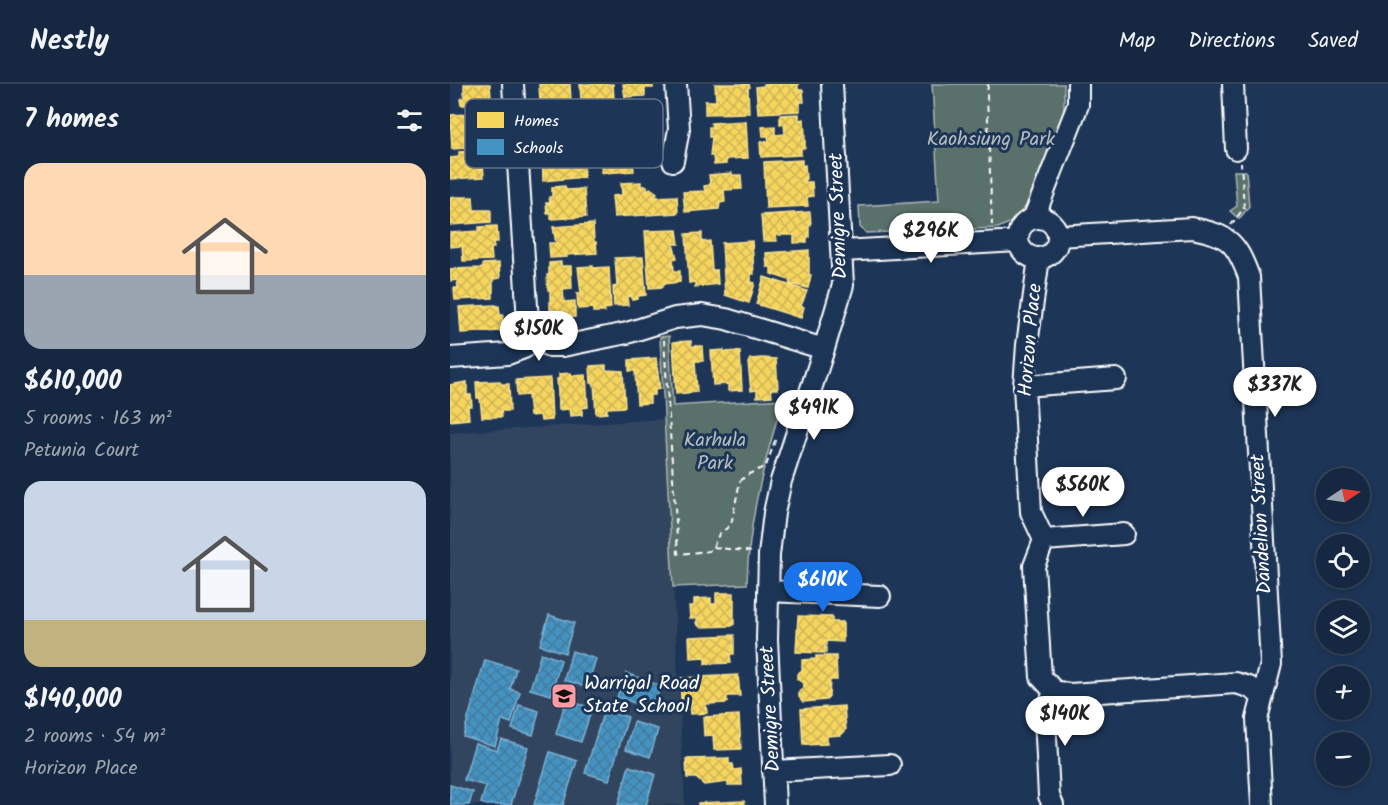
<!DOCTYPE html>
<meta charset="utf-8">
<style>
body{margin:0;font-family:Kalam,sans-serif;background:#1f3048;color:#f1f3f6;height:100vh;display:flex;flex-direction:column;font-size:22px;white-space:nowrap}
*{box-sizing:border-box;margin:0}
p{font-size:20px;color:#9ea6b1}
.icon{flex:none;width:33px;height:33px;fill:none;stroke:currentColor;stroke-width:2;stroke-linecap:round;stroke-linejoin:round}
.map{position:relative;flex:1;overflow:hidden}
.panel{display:flex;flex-direction:column;background:#162841;width:450px}
.panel>*{flex:none}
.needle{width:39px;rotate:77deg}
.fabs{position:absolute;left:866px;top:384px;display:grid;gap:12px}
.fabs a{display:grid;place-items:center;width:54px;height:54px;border-radius:50%;background:#162841;box-shadow:0 3px 9px #0003,0 0 0 2px #35445a;font-size:30px}
.price{position:absolute;translate:-50% -51px;padding:0 14px;border-radius:21px;background:#fff;color:#222;font-size:20px;line-height:39px;filter:drop-shadow(0 2px 3px #0008)}
.price::after{content:'';position:absolute;left:50%;top:36px;width:18px;height:14px;margin-left:-9px;background:inherit;clip-path:polygon(0 0,100% 0,50% 100%)}
.price.active{background:#1a73e8;color:#fff}
ul{padding:0;list-style:none}
li{display:grid;align-content:center;gap:12px;height:318px;padding:0 24px}
li span{display:grid;place-items:center;height:186px;border-radius:18px;color:#555}
li>.icon{margin-inline-start:auto}
span .icon{width:108px;height:108px;fill:#fffc;stroke-width:1}
li b{font-size:26px}
h2{display:flex;justify-content:space-between;align-items:center;height:72px;padding:0 24px;font-size:26px}
header{display:flex;align-items:center;gap:36px;box-sizing:border-box;height:84px;padding:0 30px;background:#162841;border-bottom:2px solid #35445a}
header strong{font-size:28px}
nav{display:flex;gap:33px;margin-inline-start:auto;font-size:21px}
main{display:flex;flex:1;min-height:0}
.map>svg:first-child{display:block}
.built{fill:#33445e}
.green{fill:#5a6f6b;stroke:#acb7b5;stroke-width:1.5}
.homes{fill:url(#homes-cross-hatch);stroke:#f9e28d;stroke-width:1.5}
.schools{fill:url(#schools-cross-hatch);stroke:#7bb3d5;stroke-width:1.5}
.lines{fill:none;stroke-linecap:round;stroke-linejoin:round}
.minor-casing{stroke:#fff;stroke-width:24}
.path{stroke:#fff;stroke-width:2;stroke-dasharray:6 4.5;stroke-linecap:butt}
.minor{stroke:#1d3557;stroke-width:20}
.labels{text-anchor:middle;dominant-baseline:central;stroke-width:6;stroke-linejoin:round;paint-order:stroke}
.park-label{font-size:20px;fill:#b5bebc;stroke:#1d3557}
.street-label{font-size:20px;fill:#fff;stroke:#1d3557}
.poi-label{font-size:20px;fill:#fff;stroke:#1d3557;text-anchor:start}
.key{fill:#1d3557;stroke:#617289;stroke-width:1.5}
.key-label{font-size:16px;fill:#fff}
</style>
<header>
<strong>Nestly</strong>
<nav><a>Map</a><a>Directions</a><a>Saved</a></nav>
</header>
<main>
<section class="panel">
<h2>7 homes<svg class="icon" aria-label="filters" viewBox="0 0 24 24"><path d="M4 7h16M4 17h16"/><circle cx="9" cy="7" r="2"/><circle cx="15" cy="17" r="2"/></svg></h2>
<ul>
<li><span style="background:linear-gradient(#ffd9b3 60%,#9aa5b1 0)"><svg class="icon" aria-label="home" viewBox="0 0 24 24"><path d="M3 11l9-7 9 7M6 9v11h12V9"/></svg></span><div><b>$610,000</b><p>5 rooms · 163 m²</p><p>Petunia Court</p></div></li>
<li><span style="background:linear-gradient(#c9d6e8 75%,#c2b280 0)"><svg class="icon" aria-label="home" viewBox="0 0 24 24"><path d="M3 11l9-7 9 7M6 9v11h12V9"/></svg></span><div><b>$140,000</b><p>2 rooms · 54 m²</p><p>Horizon Place</p></div></li>
</ul>
</section>
<div class="map">
<svg width="938" height="721" viewBox="0 0 938 721">
<defs>
<pattern id="homes-cross-hatch" width="8" height="8" patternUnits="userSpaceOnUse" patternTransform="scale(1.5)"><rect width="8" height="8" fill="#f6d55c"/><path d="M0 0l8 8M0 8l8-8" fill="none" stroke="#ccb358"/></pattern>
<pattern id="schools-cross-hatch" width="8" height="8" patternUnits="userSpaceOnUse" patternTransform="scale(1.5)"><rect width="8" height="8" fill="#4393c3"/><path d="M0 0l8 8M0 8l8-8" fill="none" stroke="#467a99"/></pattern>
</defs>
<rect width="100%" height="100%" fill="#1d3557"/>
<filter id="ink" filterUnits="userSpaceOnUse"><feTurbulence type="fractalNoise" baseFrequency=".0167" numOctaves="2"/><feDisplacementMap in="SourceGraphic" scale="12" xChannelSelector="R" yChannelSelector="G"/><feConvolveMatrix kernelMatrix="1 2 1 2 8 2 1 2 1" color-interpolation-filters="sRGB"/></filter>
<g filter="url(#ink)">
<path class="built" d="M214 335 235 721H0V349Z"/>
<path class="green" d="M482 0H614V28L576 122 566 136 548 144 416 149 410 143 409 122 489 117Z
M784 87H796L799 123 789 135 780 127 787 122Z
M219 252 223 322 333 315C315 376 298 436 297 500L223 503 210 253Z"/>
<path class="homes" d="M14 0H40L41 14 33 15 34 21H11L10 15 14 14Z
M89 0H120L121 18 90 19Z
M130 0H163L164 15 131 16Z
M173 0H203V4H195V12L175 13Z
M265 0H299L300 3 298 4 299 29 255 30V17H266Z
M314 0H350H348V6H353L354 18H350V27L308 29 306 3 314 2Z
M36 29 40 40V46H38V50L41 49V63L26 64 25 55 15 56V64L2 65 0 31Z
M349 30V36L354 35 355 52H351V54H355V64H351V71L311 73 310 58 319 57 318 52H313L312 43 325 42V51L335 50 334 40H330V31Z
M296 37 298 74 276 75V80L264 81 263 72H260L262 53H259V43H262L261 39Z
M181 60 184 87 152 89V62Z
M104 62V65H133L134 93 93 97 92 63Z
M40 66 41 79H33L34 93 0 95V74L9 73V68Z
M352 76V82L355 81 356 95H354L355 98H362L363 112 357 113 358 122 316 124 314 78Z
M282 89V91H291L292 105 274 106 275 118 270 119 269 125 235 128 233 108 255 107 254 102 260 101 259 91Z
M191 98V102H197V107L200 104 207 109 204 113 227 112 228 129 164 133 162 112 172 111 171 99Z
M115 102 116 106 134 105 136 133 101 135V129H97L96 119H100L99 113H102V103Z
M0 113H23L24 126H41V138L0 141Z
M360 128 361 141 359 142V153H357V158L344 159V151H326L327 157H313L311 131Z
M143 140 144 158H146L147 169 116 171 117 173 100 174 99 159H106L103 143Z
M47 142 48 158H43L44 164H41L42 176 13 177 12 162 0 163V149L29 147V143Z
M227 146 229 160H223L227 174 223 175 224 187H230V198L213 200V203L199 204 195 147Z
M252 149V158L260 157 262 186H267L268 200 245 203V198L239 199 236 150Z
M302 157 304 190H301V198L305 199 299 219 275 211 272 159Z
M359 166V191H361L358 204 340 200 339 196 321 190V183H317L316 169Z
M193 173 196 211 188 212V215L182 216V212L177 213 178 221 164 222 163 203 167 202 165 174Z
M111 178V182H121L122 204 113 205 114 218 125 217V233L100 235V206H98L97 191H99V179Z
M49 179 50 194 43 195V214L5 216 4 204H8L7 196 1 197 0 185 33 184V180Z
M143 182V184L159 183 161 224 154 225 155 228H143V224L128 225 127 209H131L128 183Z
M314 193 357 207 351 222 354 223 351 234 306 220Z
M45 221 49 222 50 231H53L51 247 11 249 9 223Z
M241 257V262H252L253 277H245L247 308 226 310 223 258Z
M274 266V268L290 267 292 306 278 307V300L263 301 261 267Z
M206 274 210 305 205 306V311H200V319L187 320 185 287H179V276Z
M312 274 326 275 328 305H321L322 312 307 313V306L301 307 298 279 300 275Z
M156 281V286L173 287 175 323 157 324V329L146 330 144 299H141L140 282Z
M121 289V292L136 291 138 323 132 324V331L120 332 119 325 109 326 107 295H109V290Z
M100 294 102 336 91 337 90 331 80 332 78 311 67 312 66 296Z
M50 297 51 300H59L60 327H51L52 333H32L30 314H27L26 298Z
M17 298V311H21L22 322H18L19 335 0 337V301Z
M266 509H284V540L282 542 250 543 246 539 248 534H240L239 522H244V515L261 514V520H266Z
M348 532 382 533V538H393V558L376 557V569L346 568Z
M284 551V570H280L281 579 255 580V573L240 574 239 553Z
M366 572H386L387 596H380L379 612 376 616 353 618 349 613V608L353 604V599L347 595V590L352 586V576L366 575Z
M288 591 290 612H277V619L256 620 257 629 240 630 239 615H231L230 594Z
M394 622 396 646 391 651 377 652V660L353 661 351 625Z
M289 631 291 665 264 666 263 651 254 652 253 633Z
M279 674V680H283L284 686 291 685 292 701H278V698L254 701 246 694H237L236 675Z
M294 717 295 721H248V719Z"/>
<path class="schools" d="M99 531 124 539 115 569 90 561Z
M122 567 146 575 137 603 114 596Z
M91 569 111 576 101 611 80 605Z
M35 576 66 585 60 605 70 608 61 639 52 636 45 662 13 652Z
M176 589 211 602 202 625 167 613Z
M116 616 142 624 131 658 106 650Z
M69 621 89 627 83 651 62 645Z
M154 626 178 633 159 696 135 689Z
M184 638 208 645 200 673 176 665Z
M51 655 78 663 61 721H37L31 719 36 702 14 696 25 659 47 666Z
M100 668 127 677 113 721H84Z
M179 682 205 690 196 721H168Z
M0 701 23 708 19 721H0Z"/>
<g class="lines">
<g class="minor-casing">
<path id="minor" d="M63 0 78 238 86 252 99 262H113L177 249 225 234 252 231 276 235 374 265
M783 0 786 65
M223 77 229 45 226 0
M584 133 628 21V0
M568 154a20 20 0 1 1 40 0a20 20 0 1 1-40 0Z
M608 152 742 144C779 151 786 158 799 193L821 580 807 635 812 721
M393 167 568 157
M589 174 577 261 574 302 581 428 594 456 584 482 591 593 604 607
M0 274 58 270 74 264 86 252
M574 302 666 295
M594 456 674 450
M318 507 430 512
M604 607 620 610 786 599 799 603 813 612
M323 687 440 681
M325 721 317 555 319 471 324 429 331 397 374 265 393 201 382 0
M603 721 599 712 595 634 604 607"/>
</g>
<path class="path" d="M538 0 537 11 542 141
M781 141 794 124 791 79
M214 256 228 470 259 467 263 463 302 468
M263 463 269 450 281 441 290 397 299 390 316 382 326 354"/>
<use href="#minor" class="minor"/>
</g>
</g>
<defs>
<g id="school-square" transform="scale(1.35)"><rect x="-9" y="-9" width="18" height="18" rx="4" fill="#ff9aa2" stroke="#1d3557"/><path d="M0-5L7-2L0 1L-7-2ZM-4 1L0 2.5L4 1V4Q0 6-4 4Z" fill="#111"/></g>
</defs>
<g fill-rule="evenodd">
<use href="#school-square" x="114" y="612"/>
</g>
<g class="labels">
<g class="park-label">
<text x="541" y="56">Kaohsiung Park</text>
<text x="265" y="357">Karhula<tspan x="265" dy="23">Park</tspan></text>
</g>
<g class="street-label">
<text transform="translate(389 132) rotate(-92)">Demigre Street</text>
<text transform="translate(581 256) rotate(-85)">Horizon Place</text>
<text transform="translate(812 440) rotate(-93)">Dandelion Street</text>
<text transform="translate(321 625) rotate(-93)">Demigre Street</text>
</g>
<g class="poi-label">
<text x="134" y="600">Warrigal Road<tspan x="134" dy="23">State School</tspan></text>
</g>
</g>
<rect x="15" y="15" width="198" height="69" rx="9" class="key"/>
<rect x="27" y="28" width="27" height="16" fill="#f6d55c"/>
<rect x="27" y="55" width="27" height="16" fill="#4393c3"/>
<g class="key-label">
<text x="64" y="42">Homes</text>
<text x="64" y="69">Schools</text>
</g>
</svg>
<div class="fabs">
<a><svg class="needle" viewBox="-14 -14 28 28"><path d="M0-13l5 13h-10z" fill="#e53935"/><path d="M0 13l5-13h-10z" fill="#9ea6b1"/></svg></a>
<a><svg class="icon" aria-label="locate" viewBox="0 0 24 24"><circle cx="12" cy="12" r="6"/><path d="M12 2v4M12 18v4M2 12h4M18 12h4"/></svg></a>
<a><svg class="icon" aria-label="layers" viewBox="0 0 24 24"><path d="M12 4l9 5-9 5-9-5zM3 14l9 5 9-5"/></svg></a>
<a>+</a>
<a>−</a>
</div>
<b class="price" style="left:481px;top:180px">$296K</b>
<b class="price" style="left:89px;top:278px">$150K</b>
<b class="price" style="left:825px;top:334px">$337K</b>
<b class="price" style="left:364px;top:357px">$491K</b>
<b class="price" style="left:633px;top:434px">$560K</b>
<b class="price active" style="left:373px;top:529px">$610K</b>
<b class="price" style="left:615px;top:663px">$140K</b>
</div>
</main>
